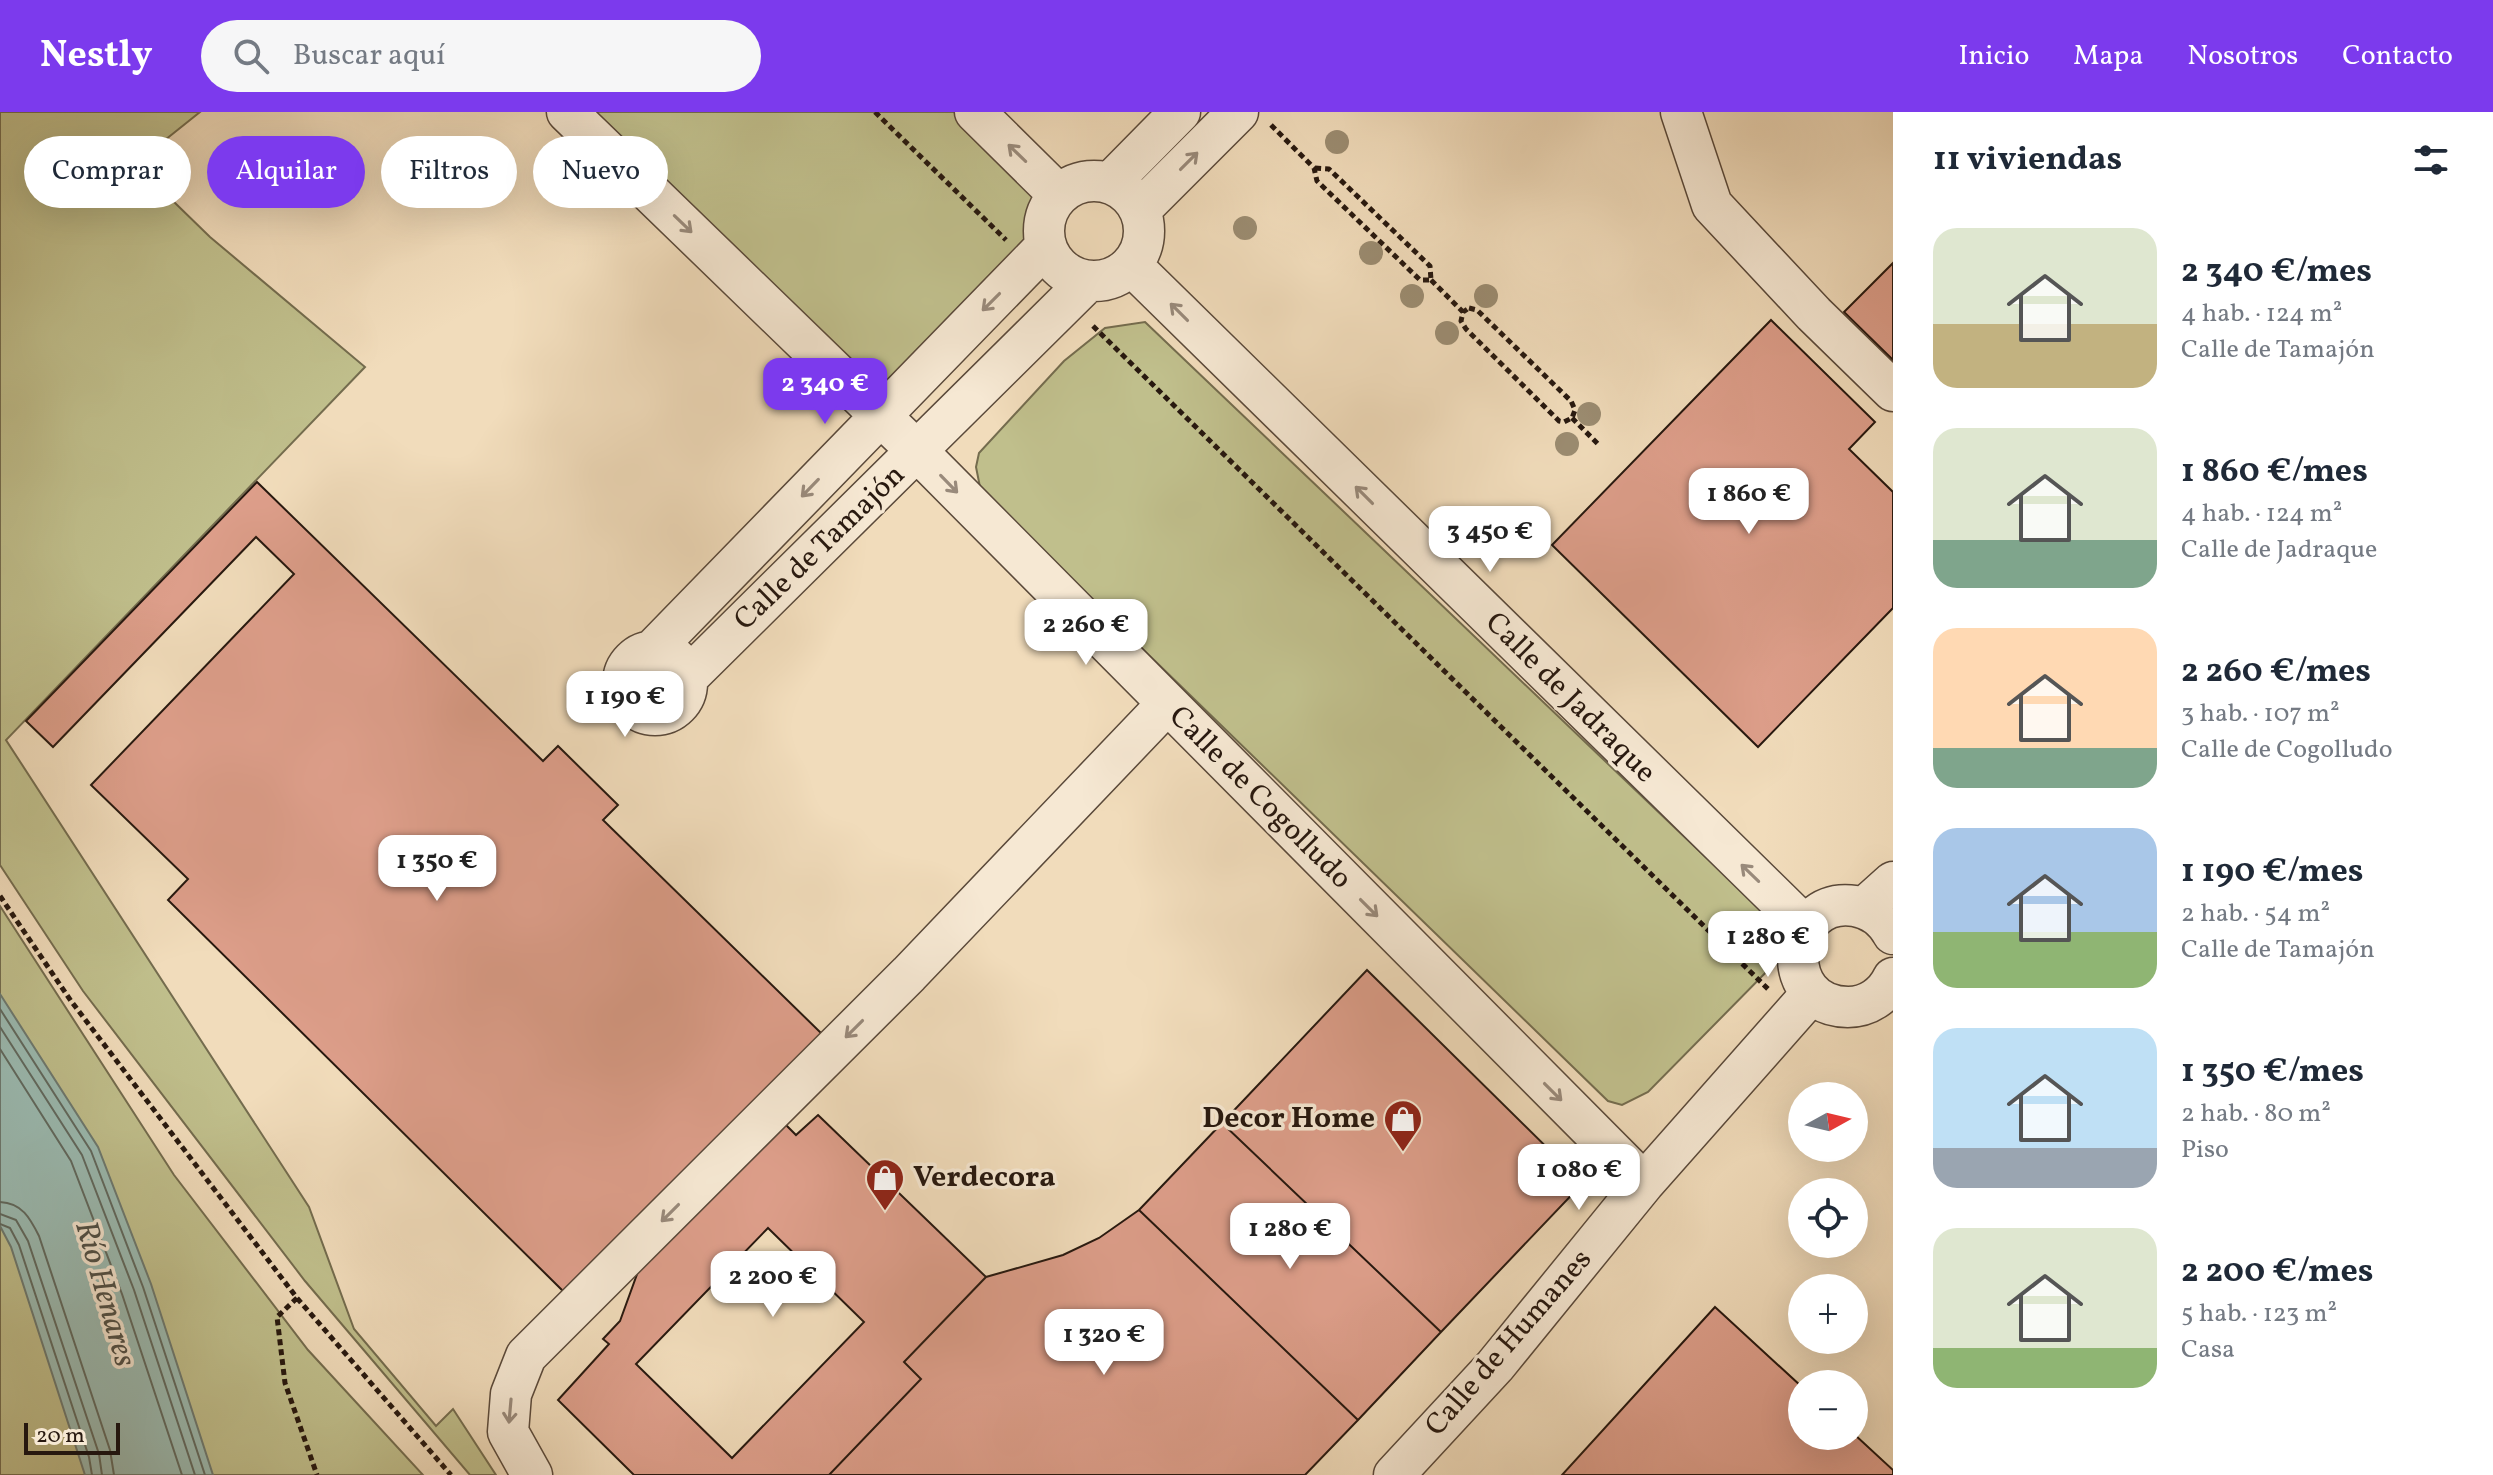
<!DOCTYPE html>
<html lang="es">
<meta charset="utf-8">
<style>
body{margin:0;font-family:Vollkorn,serif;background:#f6f6f7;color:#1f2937;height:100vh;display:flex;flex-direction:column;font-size:30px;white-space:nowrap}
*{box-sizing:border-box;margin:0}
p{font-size:26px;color:#747a83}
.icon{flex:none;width:44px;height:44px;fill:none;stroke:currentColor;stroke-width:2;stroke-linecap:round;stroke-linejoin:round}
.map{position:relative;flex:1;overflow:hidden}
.panel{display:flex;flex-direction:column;background:#fff;width:600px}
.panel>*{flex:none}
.hud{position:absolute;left:24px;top:24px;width:760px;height:72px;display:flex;gap:16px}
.needle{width:52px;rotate:82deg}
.fabs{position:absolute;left:1788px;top:970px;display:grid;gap:16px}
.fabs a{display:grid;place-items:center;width:80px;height:80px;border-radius:50%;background:#fff;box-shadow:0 8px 32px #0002;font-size:40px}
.scale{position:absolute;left:24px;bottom:20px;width:96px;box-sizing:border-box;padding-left:8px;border:4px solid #27180f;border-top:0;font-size:22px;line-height:28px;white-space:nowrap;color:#27180f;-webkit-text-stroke:6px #f6e8d3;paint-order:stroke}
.price{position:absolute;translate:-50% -68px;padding:0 18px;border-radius:16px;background:#fff;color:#222;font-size:26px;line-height:52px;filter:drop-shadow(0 2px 4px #0008)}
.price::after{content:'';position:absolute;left:50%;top:48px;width:24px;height:18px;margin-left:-12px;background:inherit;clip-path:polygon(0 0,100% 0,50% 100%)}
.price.current{background:#7c3aed;color:#fff}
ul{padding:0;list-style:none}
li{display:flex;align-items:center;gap:24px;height:200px;padding:0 40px}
li span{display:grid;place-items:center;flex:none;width:224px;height:160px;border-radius:24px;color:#555}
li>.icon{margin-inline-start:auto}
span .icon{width:96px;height:96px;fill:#fffc;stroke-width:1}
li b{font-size:34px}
h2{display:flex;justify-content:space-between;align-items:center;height:96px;padding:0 40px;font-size:34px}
.chip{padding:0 28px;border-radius:36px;background:#fff;box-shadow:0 8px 32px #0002;font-size:28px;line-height:72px}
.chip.current{background:#7c3aed;color:#fff}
header{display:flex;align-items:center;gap:48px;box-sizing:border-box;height:112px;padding:0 40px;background:#7c3aed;color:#fff}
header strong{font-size:38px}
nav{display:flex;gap:44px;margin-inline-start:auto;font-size:28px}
.search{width:560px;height:72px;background:#f6f6f7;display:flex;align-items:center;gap:20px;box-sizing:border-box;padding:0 28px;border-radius:44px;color:#747a83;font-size:30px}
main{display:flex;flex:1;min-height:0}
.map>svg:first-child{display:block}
.green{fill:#c0bf8c;stroke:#746c4e;stroke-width:2}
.water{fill:#9bbbb2;stroke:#6d7a71;stroke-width:2}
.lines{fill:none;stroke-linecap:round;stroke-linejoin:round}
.shore{stroke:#616a60;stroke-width:2}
.building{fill:#dd9e8a;stroke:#27180f;stroke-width:2;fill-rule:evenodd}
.minor-casing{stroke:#5a493a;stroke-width:43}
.path{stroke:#27180f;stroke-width:5;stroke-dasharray:6 4;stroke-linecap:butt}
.minor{stroke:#f6e8d3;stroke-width:40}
.tree{fill:#9b8c71}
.oneway{stroke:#998a7b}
.labels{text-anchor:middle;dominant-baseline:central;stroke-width:7;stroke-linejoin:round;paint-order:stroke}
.street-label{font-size:30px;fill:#27180f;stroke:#f6e8d3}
.poi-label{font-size:30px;font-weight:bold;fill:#27180f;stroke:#f6e8d3;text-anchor:end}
.water-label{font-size:32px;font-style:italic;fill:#505148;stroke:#f6e8d3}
</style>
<header>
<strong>Nestly</strong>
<div class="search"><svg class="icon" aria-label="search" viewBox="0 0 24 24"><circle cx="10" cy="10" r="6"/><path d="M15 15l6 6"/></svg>Buscar aquí</div>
<nav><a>Inicio</a><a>Mapa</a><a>Nosotros</a><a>Contacto</a></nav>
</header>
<main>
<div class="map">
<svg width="1893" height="1363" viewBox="0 0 1893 1363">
<rect width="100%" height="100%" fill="#f1dcbb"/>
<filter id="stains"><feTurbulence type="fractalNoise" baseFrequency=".0025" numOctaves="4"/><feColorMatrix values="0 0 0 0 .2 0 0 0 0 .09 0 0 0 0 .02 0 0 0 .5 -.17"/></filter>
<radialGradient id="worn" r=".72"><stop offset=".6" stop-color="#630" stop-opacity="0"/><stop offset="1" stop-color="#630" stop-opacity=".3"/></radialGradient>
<path class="green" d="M0 0H200L135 52 210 125 365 255 6 628 309 1095 354 1217 436 1314 453 1297 496 1363H470L305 1169 83 879 0 753Z
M593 0H954L1041 84 1034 105V136L885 284Z
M1145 210 1781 817 1779 847 1648 980 1622 993 1608 989 981 380 976 355 979 341 1064 249 1105 216Z
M0 794 174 1063 308 1238 423 1363H0Z"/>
<path class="water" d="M0 882 98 1035 151 1172 213 1363H85L11 1135 0 1114Z"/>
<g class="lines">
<path class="shore" d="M0 897 91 1039 143 1175 205 1363
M0 915 82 1043 134 1178 195 1363
M0 937 71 1049 122 1182 182 1363
M0 1090C22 1091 30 1106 39 1124L110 1338 114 1363
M0 1102 16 1108 28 1129 99 1342 102 1363
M0 1112 10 1116 19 1133 89 1345 92 1363"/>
</g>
<path class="building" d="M1893 151V248L1844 200Z
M1771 208 1875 310 1849 337 1893 380V496L1758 635 1552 433Z
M257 370 543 649 558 634 618 693 603 708 822 922 566 1182 168 788 188 767 91 673 294 462 256 425 53 635 26 609Z
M1367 858 1583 1071 1441 1220 1222 1011Z
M818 1003 986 1165 904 1250 921 1267 829 1363H634L558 1288 609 1232 603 1227 620 1209 640 1154 778 1005 796 1023ZM768 1116 864 1210 732 1346 636 1252Z
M1222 1011 1441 1220 1358 1308 1139 1098Z
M1139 1098 1358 1308 1305 1363H829L921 1267 904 1250 986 1165 1063 1143 1099 1126Z
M1715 1195 1802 1275V1324L1854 1322 1893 1358V1363H1562Z"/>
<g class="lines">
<g class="minor-casing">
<path id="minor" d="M567 0 918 340 1644 1071
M975 0 1059 83
M1681 0 1712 93 1814 202 1893 279
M1044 119a50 50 0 1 1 100 0a50 50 0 1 1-100 0Z
M1110 71 1180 0
M1140 98 1238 0
M1131 153 1806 815
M652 539 1046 134
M623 571a32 32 0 1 1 64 0a32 32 0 1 1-64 0Z
M687 566 1088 169
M1864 796 1893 770
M1893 822C1885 807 1872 797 1855 794 1786 783 1775 894 1848 895 1868 895 1885 883 1893 866
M532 1363 508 1320 511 1282 526 1244 909 862 1167 592
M1394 1363 1495 1254 1644 1071 1812 881"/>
</g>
<path class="path" d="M875 0 1006 128
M1271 13 1314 56 1317 69 1420 168H1431L1430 154 1329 57 1314 56
M1431 168 1463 200
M1469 196 1477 198 1571 289 1575 298 1572 306 1564 310 1559 309 1466 217 1461 209 1463 200Z
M1093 214 1768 877
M1572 306 1598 332
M0 784 71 889 297 1186 451 1363
M297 1186 277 1205 285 1271 317 1363"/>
<use href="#minor" class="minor"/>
</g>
<g class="tree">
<circle cx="1337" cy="30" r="12"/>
<circle cx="1245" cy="116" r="12"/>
<circle cx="1371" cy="141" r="12"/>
<circle cx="1412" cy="184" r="12"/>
<circle cx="1486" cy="184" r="12"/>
<circle cx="1447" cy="221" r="12"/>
<circle cx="1589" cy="302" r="12"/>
<circle cx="1567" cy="332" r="12"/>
</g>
<defs><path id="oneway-shaft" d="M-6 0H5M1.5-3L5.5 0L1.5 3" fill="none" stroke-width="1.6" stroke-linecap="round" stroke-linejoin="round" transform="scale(2)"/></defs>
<g class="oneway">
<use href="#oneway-shaft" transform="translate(1017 41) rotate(-136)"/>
<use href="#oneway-shaft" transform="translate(1189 49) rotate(-45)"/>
<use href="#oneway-shaft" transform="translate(683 112) rotate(44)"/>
<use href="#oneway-shaft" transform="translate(991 190) rotate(135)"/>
<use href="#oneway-shaft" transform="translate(1179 200) rotate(-135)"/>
<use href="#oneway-shaft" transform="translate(949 372) rotate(46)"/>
<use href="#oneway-shaft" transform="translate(810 376) rotate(134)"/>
<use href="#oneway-shaft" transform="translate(1364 383) rotate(-135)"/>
<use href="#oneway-shaft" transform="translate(1750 761) rotate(-136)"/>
<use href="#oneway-shaft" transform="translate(1369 796) rotate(45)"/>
<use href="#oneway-shaft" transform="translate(854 917) rotate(135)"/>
<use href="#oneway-shaft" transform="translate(1553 980) rotate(45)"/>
<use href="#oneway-shaft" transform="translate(670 1101) rotate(135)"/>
<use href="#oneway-shaft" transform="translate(510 1299) rotate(95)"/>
</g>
<defs>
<g id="shop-pin" transform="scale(2)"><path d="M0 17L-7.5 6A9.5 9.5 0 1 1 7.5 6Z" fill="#8f2418" stroke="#f6e8d3"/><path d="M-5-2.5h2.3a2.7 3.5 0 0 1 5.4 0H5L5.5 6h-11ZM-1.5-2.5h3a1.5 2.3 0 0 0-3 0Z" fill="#fff"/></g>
</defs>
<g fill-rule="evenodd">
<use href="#shop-pin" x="1403" y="1007"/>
<use href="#shop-pin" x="885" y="1066"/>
</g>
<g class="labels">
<g class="street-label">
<text transform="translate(820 436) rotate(-44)">Calle de Tamajón</text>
<text transform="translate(1570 586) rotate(45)">Calle de Jadraque</text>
<text transform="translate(1260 686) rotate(45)">Calle de Cogolludo</text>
<text transform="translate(1509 1231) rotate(-49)">Calle de Humanes</text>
</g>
<g class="poi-label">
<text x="1375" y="1007">Decor Home</text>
<text x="913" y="1066" text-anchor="start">Verdecora</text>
</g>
<g class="water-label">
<text transform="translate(104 1182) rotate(74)">Río Henares</text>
</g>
</g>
<rect width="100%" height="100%" filter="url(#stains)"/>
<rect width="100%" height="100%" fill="url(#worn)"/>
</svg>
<div class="fabs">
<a><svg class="needle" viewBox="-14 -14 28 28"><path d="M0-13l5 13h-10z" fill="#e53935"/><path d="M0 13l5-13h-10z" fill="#747a83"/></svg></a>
<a><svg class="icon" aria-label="locate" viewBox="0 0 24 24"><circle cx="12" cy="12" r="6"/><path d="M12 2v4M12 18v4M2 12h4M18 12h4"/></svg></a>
<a>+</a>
<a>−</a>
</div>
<div class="scale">20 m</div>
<b class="price current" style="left:825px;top:314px">2 340 €</b>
<b class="price" style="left:1749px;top:424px">1 860 €</b>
<b class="price" style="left:1490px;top:462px">3 450 €</b>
<b class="price" style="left:1086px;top:555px">2 260 €</b>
<b class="price" style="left:625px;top:627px">1 190 €</b>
<b class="price" style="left:437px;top:791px">1 350 €</b>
<b class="price" style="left:1768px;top:867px">1 280 €</b>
<b class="price" style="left:1579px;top:1100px">1 080 €</b>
<b class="price" style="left:1290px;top:1159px">1 280 €</b>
<b class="price" style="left:773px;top:1207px">2 200 €</b>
<b class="price" style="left:1104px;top:1265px">1 320 €</b>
<div class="hud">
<a class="chip">Comprar</a>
<a class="chip current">Alquilar</a>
<a class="chip">Filtros</a>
<a class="chip">Nuevo</a>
</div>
</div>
<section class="panel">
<h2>11 viviendas<svg class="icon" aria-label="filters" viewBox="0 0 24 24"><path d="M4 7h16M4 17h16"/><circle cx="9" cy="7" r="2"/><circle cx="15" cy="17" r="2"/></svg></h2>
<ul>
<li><span style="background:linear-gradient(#dfe7d0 60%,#c2b280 0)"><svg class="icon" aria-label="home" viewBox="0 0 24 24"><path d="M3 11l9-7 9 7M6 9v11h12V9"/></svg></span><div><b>2 340 €/mes</b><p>4 hab. · 124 m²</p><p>Calle de Tamajón</p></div></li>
<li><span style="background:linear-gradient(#dfe7d0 70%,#7fa58c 0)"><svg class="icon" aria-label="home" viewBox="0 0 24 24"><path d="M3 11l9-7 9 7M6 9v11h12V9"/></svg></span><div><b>1 860 €/mes</b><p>4 hab. · 124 m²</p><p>Calle de Jadraque</p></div></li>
<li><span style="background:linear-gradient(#ffd9b3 75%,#7fa58c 0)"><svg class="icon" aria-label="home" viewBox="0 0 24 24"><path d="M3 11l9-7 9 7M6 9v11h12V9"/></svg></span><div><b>2 260 €/mes</b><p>3 hab. · 107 m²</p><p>Calle de Cogolludo</p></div></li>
<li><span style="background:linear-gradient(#a9c7e8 65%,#8fb573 0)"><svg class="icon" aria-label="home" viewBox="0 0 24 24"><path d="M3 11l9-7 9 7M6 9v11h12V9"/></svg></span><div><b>1 190 €/mes</b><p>2 hab. · 54 m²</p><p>Calle de Tamajón</p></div></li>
<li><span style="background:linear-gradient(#bfe0f5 75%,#9aa5b1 0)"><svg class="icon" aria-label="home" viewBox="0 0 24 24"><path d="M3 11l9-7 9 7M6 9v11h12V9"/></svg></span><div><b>1 350 €/mes</b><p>2 hab. · 80 m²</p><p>Piso</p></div></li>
<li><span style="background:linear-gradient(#dfe7d0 75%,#8fb573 0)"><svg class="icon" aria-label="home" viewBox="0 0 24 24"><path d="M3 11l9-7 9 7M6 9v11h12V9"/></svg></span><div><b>2 200 €/mes</b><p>5 hab. · 123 m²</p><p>Casa</p></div></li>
</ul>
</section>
</main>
